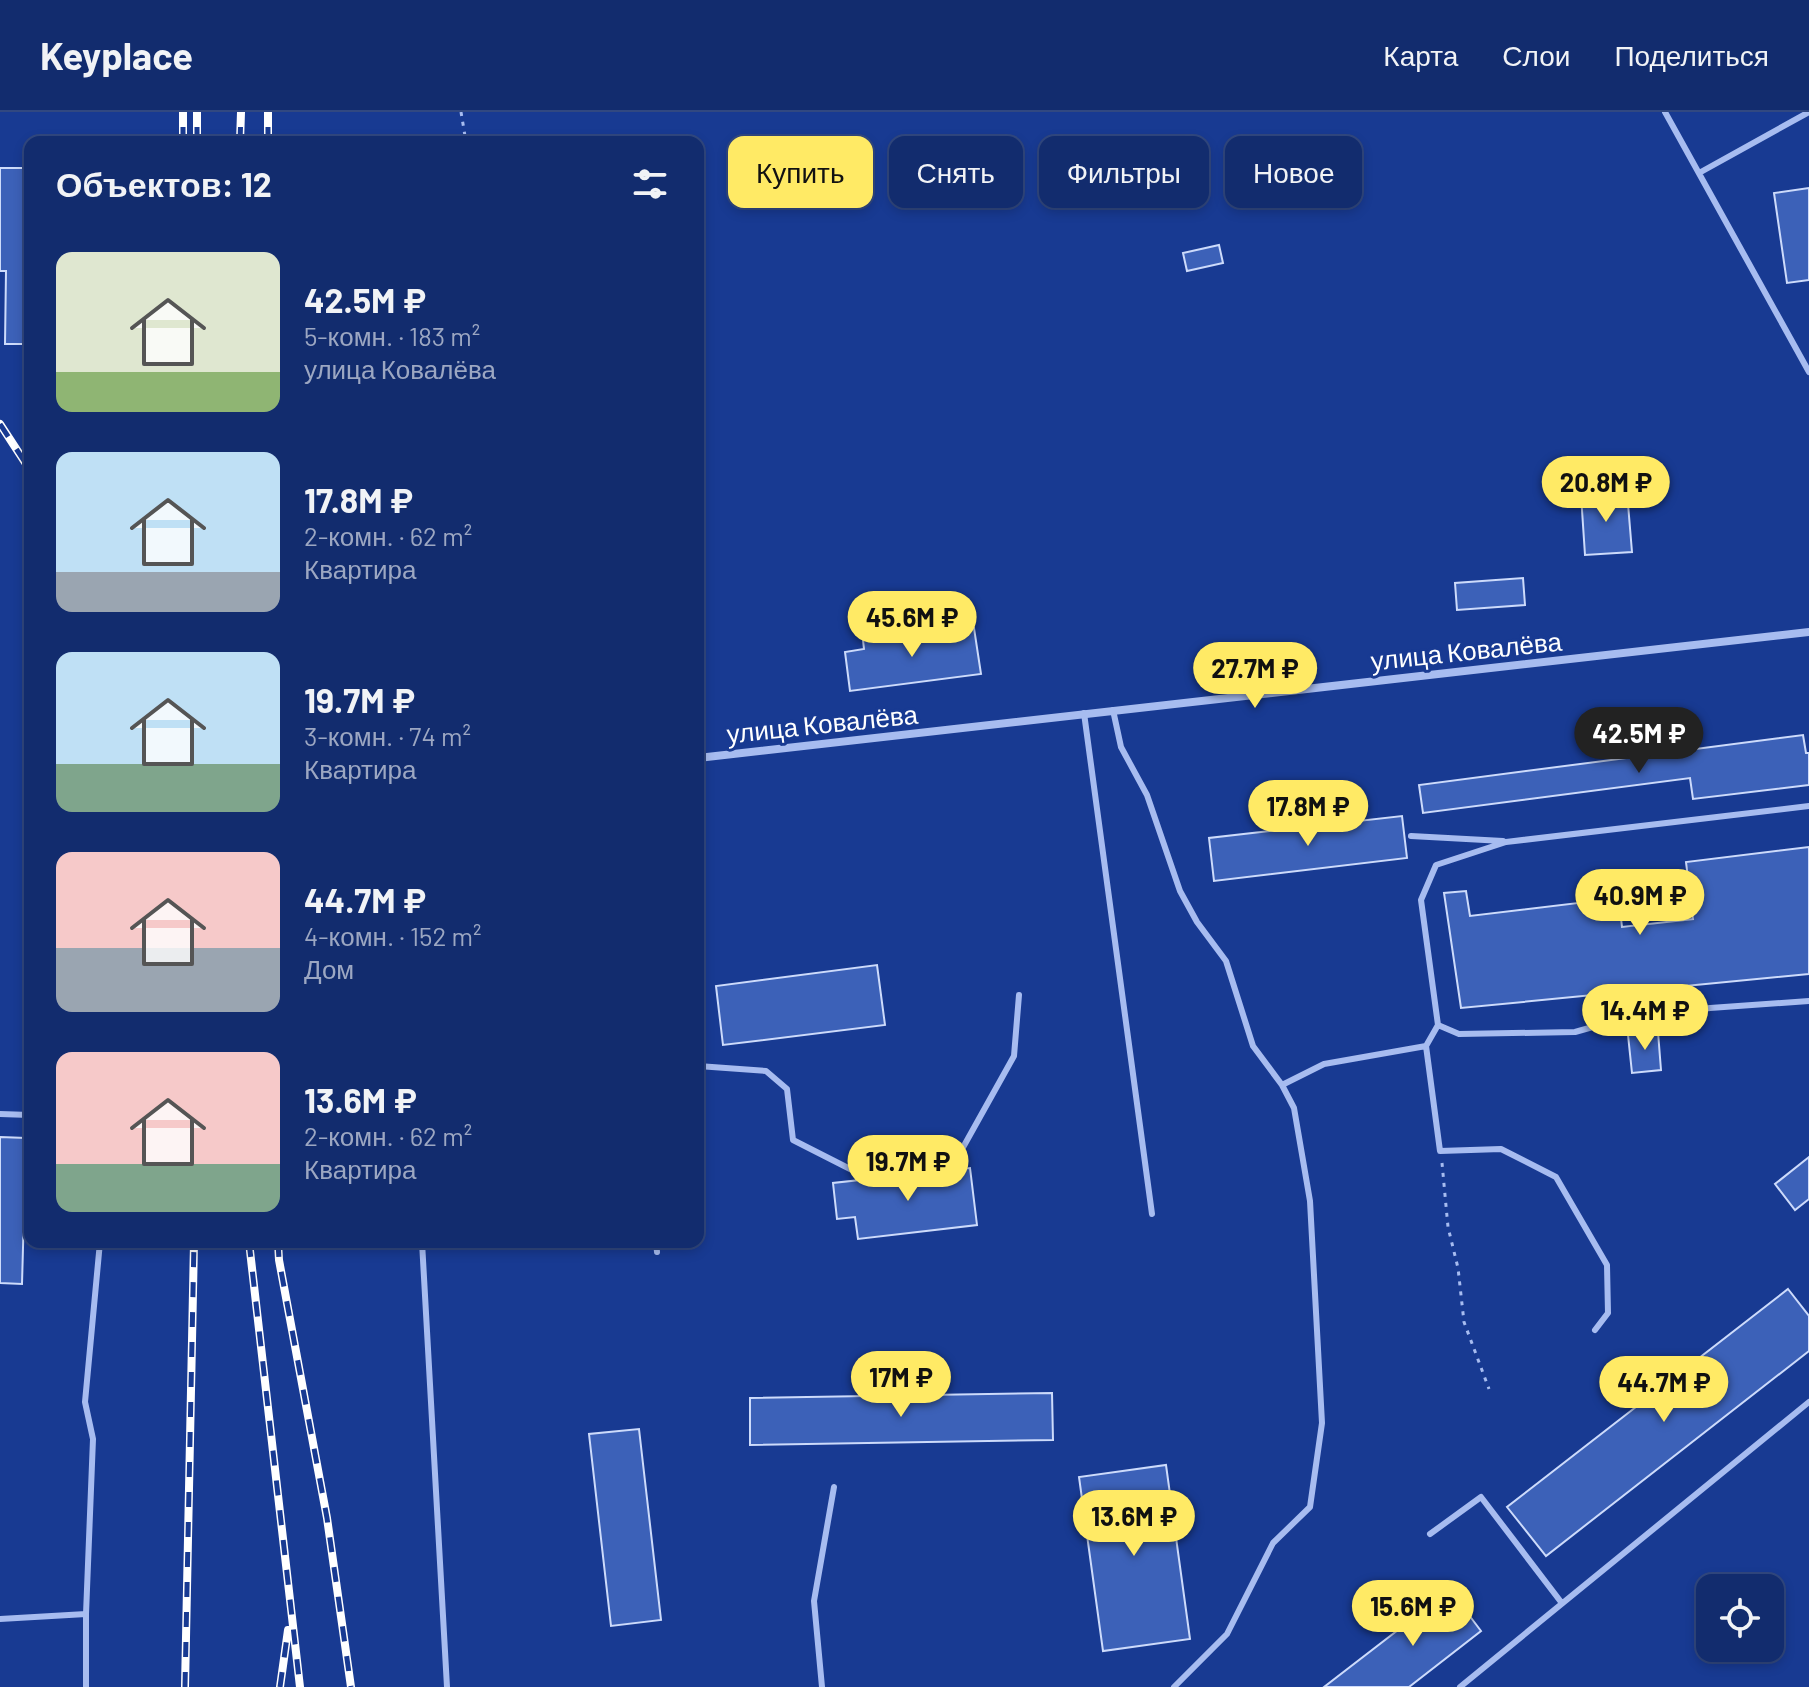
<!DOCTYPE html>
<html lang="ru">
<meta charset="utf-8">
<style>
body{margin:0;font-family:Barlow,sans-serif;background:#1f3876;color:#f1f3f6;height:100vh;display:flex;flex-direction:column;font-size:30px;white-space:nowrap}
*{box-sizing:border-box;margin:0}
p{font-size:26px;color:#9ca7c2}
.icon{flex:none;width:44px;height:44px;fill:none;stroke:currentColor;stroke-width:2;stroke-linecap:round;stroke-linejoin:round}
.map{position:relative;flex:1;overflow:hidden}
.side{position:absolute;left:24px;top:24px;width:680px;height:1112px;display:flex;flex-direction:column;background:#122c6e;border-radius:16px;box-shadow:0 4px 12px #0003,0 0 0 2px #314881}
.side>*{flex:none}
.guide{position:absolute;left:728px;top:24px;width:760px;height:72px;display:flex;gap:16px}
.fabs{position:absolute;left:1696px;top:1462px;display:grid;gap:16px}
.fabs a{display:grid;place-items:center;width:88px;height:88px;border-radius:16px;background:#122c6e;box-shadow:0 4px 12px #0003,0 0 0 2px #314881;font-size:40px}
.price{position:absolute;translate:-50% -68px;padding:0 18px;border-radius:28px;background:#ffea65;color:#111;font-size:26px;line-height:52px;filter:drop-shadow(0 2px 4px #0008)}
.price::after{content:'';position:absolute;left:50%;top:48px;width:24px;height:18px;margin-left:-12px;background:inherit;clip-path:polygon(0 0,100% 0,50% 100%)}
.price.current{background:#222;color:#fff}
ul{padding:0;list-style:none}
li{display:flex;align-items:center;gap:24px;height:200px;padding:0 32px}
li span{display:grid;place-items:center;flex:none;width:224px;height:160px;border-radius:16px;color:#555}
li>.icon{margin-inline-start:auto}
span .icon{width:96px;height:96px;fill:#fffc;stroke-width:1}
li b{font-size:34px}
h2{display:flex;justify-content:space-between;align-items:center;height:96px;padding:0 32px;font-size:34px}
.chip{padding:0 28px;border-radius:16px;background:#122c6e;box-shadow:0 4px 12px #0003,0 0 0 2px #314881;font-size:28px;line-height:72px}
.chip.current{background:#ffea65;color:#111}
header{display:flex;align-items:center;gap:48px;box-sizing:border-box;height:112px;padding:0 40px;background:#122c6e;border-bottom:2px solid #314881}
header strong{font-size:38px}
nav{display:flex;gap:44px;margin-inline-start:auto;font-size:28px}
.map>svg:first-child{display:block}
.building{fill:#3c61b8;stroke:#cddbfb;stroke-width:2}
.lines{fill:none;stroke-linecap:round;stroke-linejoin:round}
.path{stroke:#a7bcf0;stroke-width:3;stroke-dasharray:4 6;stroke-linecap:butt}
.lane{stroke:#a7bcf0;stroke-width:6}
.street{stroke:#a7bcf0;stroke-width:8}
.rail-casing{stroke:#fff;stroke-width:8}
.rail{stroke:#183a92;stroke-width:5;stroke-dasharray:15;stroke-linecap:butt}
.labels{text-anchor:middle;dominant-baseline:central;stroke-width:6;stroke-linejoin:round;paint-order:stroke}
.street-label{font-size:26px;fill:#fff;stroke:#183a92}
</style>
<header>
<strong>Keyplace</strong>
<nav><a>Карта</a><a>Слои</a><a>Поделиться</a></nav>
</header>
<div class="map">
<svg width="1809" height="1575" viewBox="0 0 1809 1575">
<rect width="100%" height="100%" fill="#183a92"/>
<path class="building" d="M0 56H30V232H5L6 159H0Z
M1809 76V168L1787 171 1774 81Z
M1219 133 1223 151 1187 159 1183 141Z
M1613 380 1628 392 1632 440 1585 443 1581 383Z
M1523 466 1525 493 1457 498 1455 471Z
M882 516 884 528 974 516 981 562 850 579 845 540 864 537 862 519Z
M1803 623 1806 641H1809V673L1693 687 1690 666 1423 701 1419 673Z
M1402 704 1407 746 1214 769 1209 726Z
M1809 735V862L1461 896 1444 781 1466 779 1470 804 1587 790 1585 774 1617 771 1622 815 1693 807 1686 750Z
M877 853 885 913 723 933 716 874Z
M1658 920 1661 958 1632 961 1628 923Z
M0 1025 26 1026 22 1172 0 1171Z
M1809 1045V1087L1795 1098 1775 1072Z
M970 1056 977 1113 858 1127 855 1105 837 1107 833 1071Z
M1788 1177 1809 1204V1239L1546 1444 1507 1395Z
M1052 1281 1053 1328 750 1333V1286Z
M639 1317 661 1508 611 1514 589 1322Z
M1166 1353 1190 1527 1103 1539 1079 1365Z
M1450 1478 1481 1519 1409 1575H1324Z"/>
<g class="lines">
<path class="path" d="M461 0 466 30
M1442 1051 1448 1115 1458 1156 1464 1210 1489 1277"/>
<path class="lane" d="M1665 0 1809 260
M1699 61 1809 0
M1113 598 1121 635 1147 683 1180 779 1197 810 1226 849 1253 934 1282 973 1294 996 1310 1089 1322 1311 1310 1395 1273 1431 1227 1522 1174 1575
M1084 601 1152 1102
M1411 724 1503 729
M1438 913 1459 922 1575 920 1614 909 1710 896 1809 889
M1426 934 1440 1039 1501 1037 1556 1065 1607 1153 1608 1201 1595 1218
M698 954 766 959 787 977 793 1028 854 1059 956 1048 1014 944 1019 883
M1282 973 1324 952 1426 934 1438 913 1421 788 1436 753 1506 730 1809 694
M0 1002 30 1003
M422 1130 447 1575
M656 1130 657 1140
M1430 1422 1481 1385 1561 1490
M0 1507 86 1502
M86 1575V1502L93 1327 85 1290 100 1130
M822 1575 814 1489 834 1375
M1460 1575 1809 1290"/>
<path class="street" d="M698 646 1809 520"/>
<g class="rail-casing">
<path id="rail" d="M183 30V0
M197 30V0
M240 30 241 0
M268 30V0
M0 312 30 358
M249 1130 300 1575
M278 1130 279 1148 327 1406 351 1575
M185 1575 194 1130
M280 1575 288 1518"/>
</g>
<use href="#rail" class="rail"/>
</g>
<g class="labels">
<g class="street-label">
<text transform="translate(1466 538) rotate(-6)">улица Ковалёва</text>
<text transform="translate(822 611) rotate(-6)">улица Ковалёва</text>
</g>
</g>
</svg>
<div class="fabs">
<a><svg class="icon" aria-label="locate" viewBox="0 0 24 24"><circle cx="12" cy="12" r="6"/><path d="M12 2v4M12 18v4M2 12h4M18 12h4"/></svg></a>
</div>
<b class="price" style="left:1606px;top:412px">20.8M ₽</b>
<b class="price" style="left:912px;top:547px">45.6M ₽</b>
<b class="price" style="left:1255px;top:598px">27.7M ₽</b>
<b class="price current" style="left:1639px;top:663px">42.5M ₽</b>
<b class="price" style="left:1308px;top:736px">17.8M ₽</b>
<b class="price" style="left:1640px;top:825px">40.9M ₽</b>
<b class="price" style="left:1645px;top:940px">14.4M ₽</b>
<b class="price" style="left:908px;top:1091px">19.7M ₽</b>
<b class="price" style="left:901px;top:1307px">17M ₽</b>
<b class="price" style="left:1664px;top:1312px">44.7M ₽</b>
<b class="price" style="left:1134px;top:1446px">13.6M ₽</b>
<b class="price" style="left:1413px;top:1536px">15.6M ₽</b>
<div class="guide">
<a class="chip current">Купить</a>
<a class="chip">Снять</a>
<a class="chip">Фильтры</a>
<a class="chip">Новое</a>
</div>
<section class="side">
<h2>Объектов: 12<svg class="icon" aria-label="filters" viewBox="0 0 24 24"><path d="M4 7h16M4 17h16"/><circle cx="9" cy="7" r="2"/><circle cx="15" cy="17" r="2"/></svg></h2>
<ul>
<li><span style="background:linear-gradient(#dfe7d0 75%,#8fb573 0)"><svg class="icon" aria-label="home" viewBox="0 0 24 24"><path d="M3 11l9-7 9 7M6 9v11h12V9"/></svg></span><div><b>42.5M ₽</b><p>5-комн. · 183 m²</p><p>улица Ковалёва</p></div></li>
<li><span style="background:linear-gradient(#bfe0f5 75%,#9aa5b1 0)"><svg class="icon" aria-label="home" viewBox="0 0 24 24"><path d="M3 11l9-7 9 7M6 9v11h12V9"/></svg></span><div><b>17.8M ₽</b><p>2-комн. · 62 m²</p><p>Квартира</p></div></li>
<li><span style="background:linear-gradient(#bfe0f5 70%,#7fa58c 0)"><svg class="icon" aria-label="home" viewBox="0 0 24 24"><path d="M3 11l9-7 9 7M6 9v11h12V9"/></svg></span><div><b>19.7M ₽</b><p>3-комн. · 74 m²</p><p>Квартира</p></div></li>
<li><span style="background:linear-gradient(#f6c9c9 60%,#9aa5b1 0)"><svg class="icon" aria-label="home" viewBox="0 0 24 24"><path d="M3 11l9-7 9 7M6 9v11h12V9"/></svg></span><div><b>44.7M ₽</b><p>4-комн. · 152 m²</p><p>Дом</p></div></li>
<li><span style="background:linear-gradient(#f6c9c9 70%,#7fa58c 0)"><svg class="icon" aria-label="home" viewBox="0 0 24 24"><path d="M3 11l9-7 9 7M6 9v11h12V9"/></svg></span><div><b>13.6M ₽</b><p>2-комн. · 62 m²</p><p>Квартира</p></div></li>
</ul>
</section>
</div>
